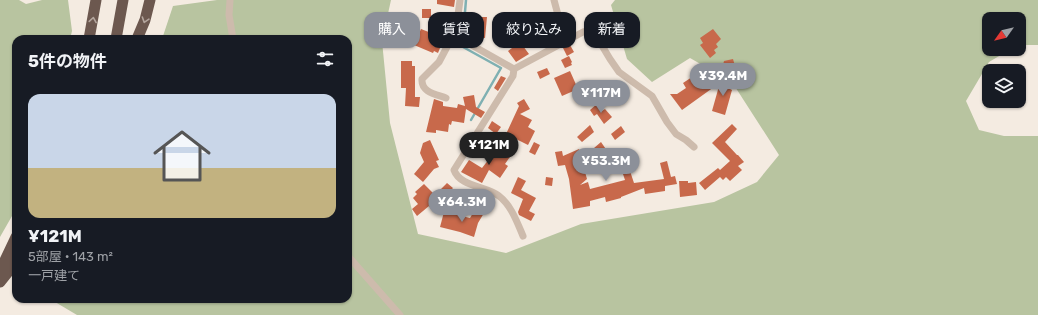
<!DOCTYPE html>
<html lang="ja">
<meta charset="utf-8">
<style>
body{margin:0;font-family:Rubik,"Noto Sans JP",sans-serif;background:#242831;color:#f1f3f6;height:100vh;display:flex;flex-direction:column;font-size:15px;white-space:nowrap}
*{box-sizing:border-box;margin:0}
p{font-size:13px;color:#9ea1a6}
.icon{flex:none;width:22px;height:22px;fill:none;stroke:currentColor;stroke-width:2;stroke-linecap:round;stroke-linejoin:round}
.map{position:relative;flex:1;overflow:hidden}
.sheet{position:absolute;left:12px;top:35px;width:340px;height:268px;display:flex;flex-direction:column;background:#171b24;border-radius:12px;box-shadow:0 1px 3px #0004}
.sheet>*{flex:none}
.guide{position:absolute;left:364px;top:12px;width:380px;height:36px;display:flex;gap:8px}
.needle{width:26px;rotate:236deg}
.fabs{position:absolute;left:982px;top:12px;display:grid;gap:8px}
.fabs a{display:grid;place-items:center;width:44px;height:44px;border-radius:8px;background:#171b24;box-shadow:0 1px 3px #0004;font-size:20px}
.price{position:absolute;translate:-50% -34px;padding:0 9px;border-radius:14px;background:#8c9099;color:#fff;font-size:13px;line-height:26px;filter:drop-shadow(0 1px 2px #0008)}
.price::after{content:'';position:absolute;left:50%;top:24px;width:12px;height:9px;margin-left:-6px;background:inherit;clip-path:polygon(0 0,100% 0,50% 100%)}
.price.current{background:#222;color:#fff}
ul{padding:0;list-style:none}
li{display:grid;align-content:center;gap:8px;height:212px;padding:0 16px}
li+li{border-top:1px solid #363941}
li span{display:grid;place-items:center;height:124px;border-radius:12px;color:#555}
li>.icon{margin-inline-start:auto}
span .icon{width:72px;height:72px;fill:#fffc;stroke-width:1}
li b{font-size:17px}
h2{display:flex;justify-content:space-between;align-items:center;height:48px;padding:0 16px;font-size:17px}
.chip{padding:0 14px;border-radius:12px;background:#171b24;box-shadow:0 1px 3px #0004;font-size:14px;line-height:36px}
.chip.current{background:#8c9099;color:#fff}
.map>svg:first-child{display:block}
.green{fill:#b8c4a0}
.lines{fill:none;stroke-linecap:round;stroke-linejoin:round}
.stream{stroke:#7fb0b2;stroke-width:2.5}
.building{fill:#c8694b}
.minor{stroke:#cdbbac;stroke-width:7}
.trunk{stroke:#6c584f;stroke-width:11}
.oneway{stroke:#b4a69e}
</style>
<div class="map">
<svg width="1038" height="315" viewBox="0 0 1038 315">
<rect width="100%" height="100%" fill="#f4ebe1"/>
<path class="green" d="M0 0H19L26 4 42 0H68L72 31 70 39H16V209L0 237Z
M217 0H391L382 41 390 123 418 234 506 253 581 224 714 202 757 182 779 155 732 82 690 58 652 82 627 59 611 5 615 0H1038V45H1019V19H989V49H1011L989 62 966 101 979 130 1004 136H1038V315H77L50 299H348V39H162L173 6Z"/>
<g class="lines">
<path class="stream" d="M463 36 466 0
M463 41V47L501 68 471 120"/>
</g>
<path class="building" d="M437 0H455L454 7 437 4Z
M422 9H431V18H422Z
M475 17H487L485 38 474 37Z
M421 29 444 38 438 53 434 51 433 53 414 45Z
M713 29 721 39 716 44 718 47 714 50 716 53 710 58 700 45 703 43 700 38Z
M520 42 529 54 516 62 508 51Z
M570 45 574 52 567 56 563 48Z
M569 56 572 62 571 63 572 65 565 68 561 60Z
M733 59 735 66 722 69 724 61Z
M401 61H412V66H415V97H420L419 107 405 106 406 88H401Z
M547 68 550 74 540 79 537 72Z
M570 71 578 89 562 96 554 78Z
M698 73 706 75 714 87 682 110 670 94H677L686 88 683 83Z
M501 76 506 78 498 91 494 88Z
M721 79 732 82 730 89 732 90 725 115 712 111Z
M474 95 476 107 485 112 481 118 466 109 464 123 452 121 451 125 449 124 448 132 436 130V133L426 132 434 99 443 102V106L457 108 458 104 465 106 463 97Z
M524 99 530 109 520 114 532 120 528 127 535 131 528 145 506 134 519 106 517 103Z
M597 104 602 111 605 109 612 117 604 124 597 114 594 116 590 110Z
M492 121 501 127 496 134 488 128Z
M732 124 737 129 725 142 737 155H738L744 162 738 166 742 170 730 181 726 177 723 180 720 177 705 190 699 183 718 168 720 170 730 161 712 143Z
M590 125 594 132 582 142 577 137Z
M621 126 625 132 615 140 611 134Z
M430 140 439 160 436 161 439 167 434 169 423 182 414 174 424 162 420 153 423 143Z
M534 142 540 145 535 155 529 152Z
M601 142 614 161 602 169 595 158 599 155 594 148Z
M500 145 512 154 505 164 508 166 500 178 489 170 482 183 461 172 469 160 482 168Z
M579 149 583 158H581L587 179 580 185 588 182 590 189 625 180 622 171 629 168 634 183 664 179 660 163 667 161 671 177 675 176 677 184 665 186V191L645 194 644 188 621 197V198L606 202 605 197 590 201V206L573 209 569 179 565 165 558 166 555 152 562 151 563 156Z
M518 177 526 181 521 190 536 198 529 211 535 214 531 221 519 215 518 212 523 199 511 193Z
M546 177 553 178 552 186 545 185Z
M679 181H688V183L696 182 697 195 680 197Z
M447 183 453 188 432 210 429 206 417 216 412 209 418 204 413 198 417 194 415 192 424 184 435 195Z
M476 208 484 213 478 223 474 237 460 232 440 227 444 212 470 218Z"/>
<g class="lines">
<path class="minor" d="M230 0 229 15 233 39
M554 0 558 15 569 39
M456 30 468 43 514 69 583 32 588 31 595 34 610 59 619 72 652 96 667 122 676 134 686 140 694 147
M514 69 513 76 454 170C460 187 487 186 499 196 511 205 517 222 523 236
M446 98C435 94 421 92 422 79L439 62 456 30 460 0
M348 256 400 315"/>
<path class="trunk" d="M89 39 96 0
M116 39 123 0
M137 39 145 20 150 0
M0 271 16 237
M0 282 16 262"/>
</g>
<defs><path id="oneway-chevron" d="M-2-3.5L2.5 0L-2 3.5" fill="none" stroke-width="1.6" stroke-linecap="round" stroke-linejoin="round"/></defs>
<g class="oneway">
<use href="#oneway-chevron" transform="translate(93 20) rotate(-81)"/>
<use href="#oneway-chevron" transform="translate(145 20) rotate(108)"/>
</g>
</svg>
<div class="fabs">
<a><svg class="needle" viewBox="-14 -14 28 28"><path d="M0-13l5 13h-10z" fill="#e53935"/><path d="M0 13l5-13h-10z" fill="#9ea1a6"/></svg></a>
<a><svg class="icon" aria-label="layers" viewBox="0 0 24 24"><path d="M12 4l9 5-9 5-9-5zM3 14l9 5 9-5"/></svg></a>
</div>
<b class="price" style="left:723px;top:97px">¥39.4M</b>
<b class="price" style="left:601px;top:114px">¥117M</b>
<b class="price current" style="left:489px;top:166px">¥121M</b>
<b class="price" style="left:606px;top:182px">¥53.3M</b>
<b class="price" style="left:462px;top:223px">¥64.3M</b>
<div class="guide">
<a class="chip current">購入</a>
<a class="chip">賃貸</a>
<a class="chip">絞り込み</a>
<a class="chip">新着</a>
</div>
<section class="sheet">
<h2>5件の物件<svg class="icon" aria-label="filters" viewBox="0 0 24 24"><path d="M4 7h16M4 17h16"/><circle cx="9" cy="7" r="2"/><circle cx="15" cy="17" r="2"/></svg></h2>
<ul>
<li><span style="background:linear-gradient(#c9d6e8 60%,#c2b280 0)"><svg class="icon" aria-label="home" viewBox="0 0 24 24"><path d="M3 11l9-7 9 7M6 9v11h12V9"/></svg></span><div><b>¥121M</b><p>5部屋 · 143 m²</p><p>一戸建て</p></div></li>
</ul>
</section>
</div>
